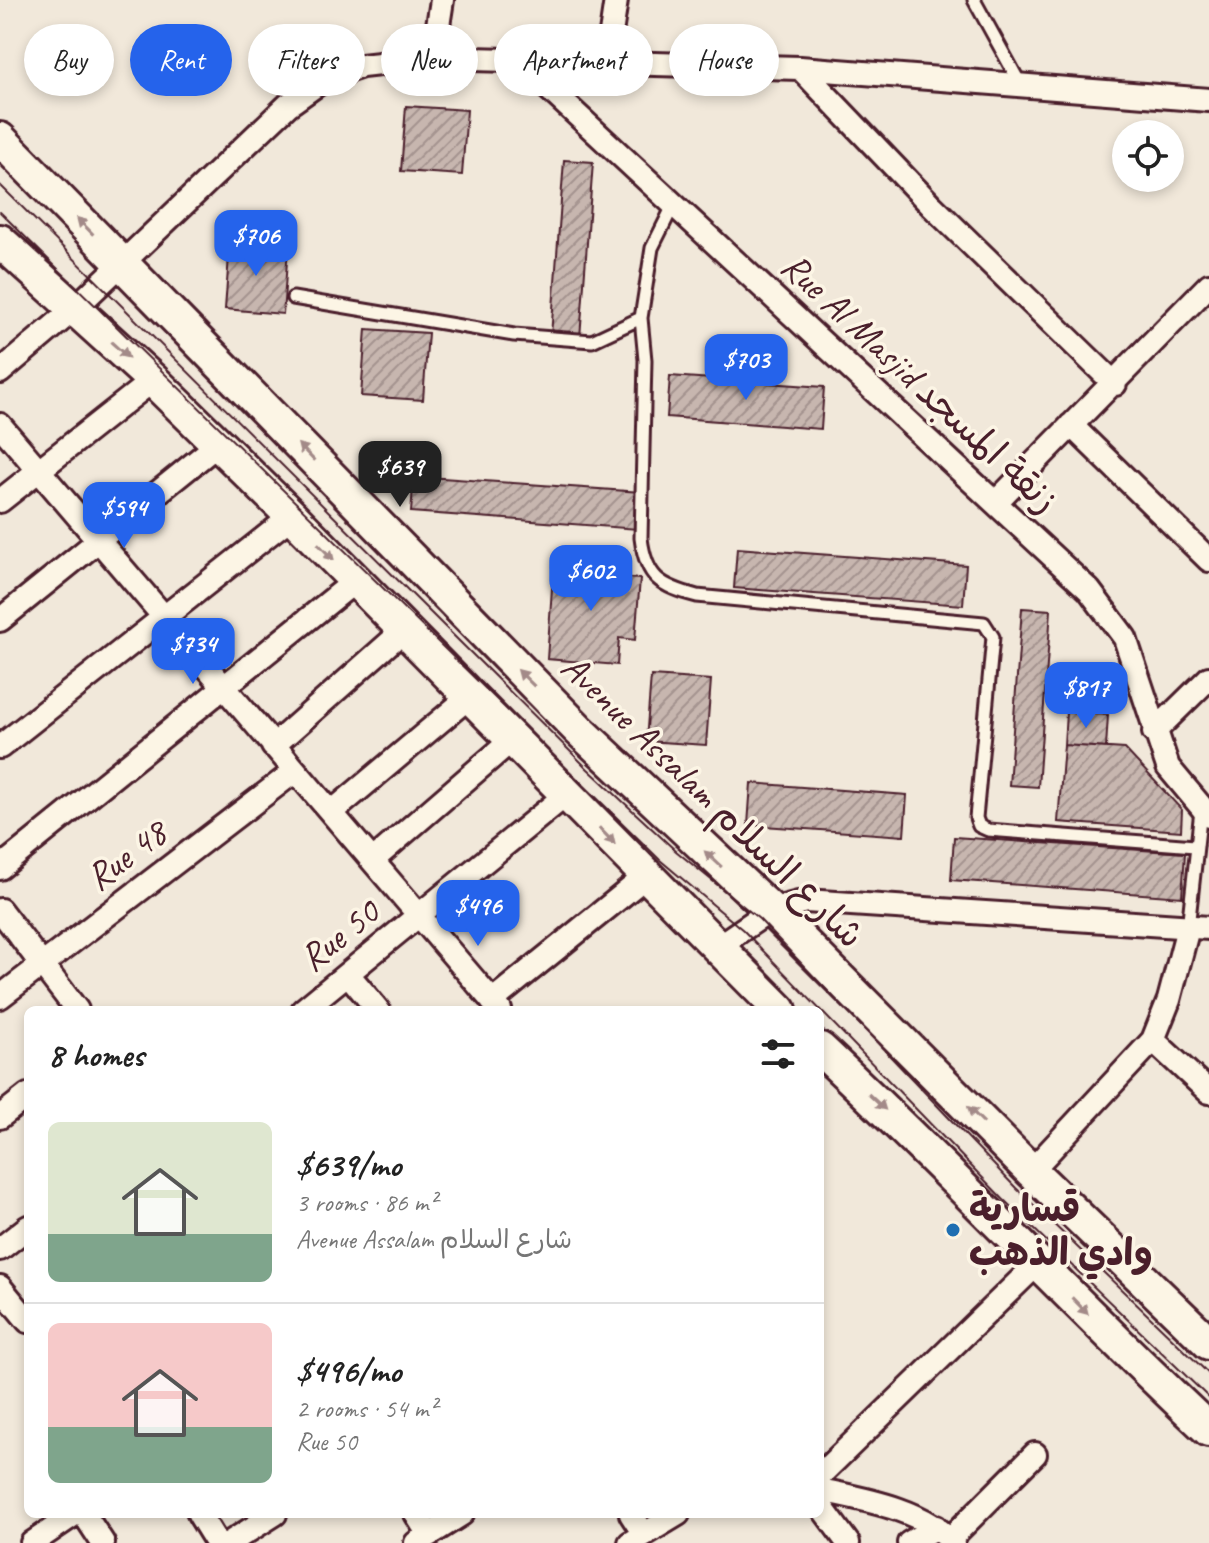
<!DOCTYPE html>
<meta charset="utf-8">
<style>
body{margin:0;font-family:Caveat,"Playpen Sans Arabic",sans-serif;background:#f2f2f2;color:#222;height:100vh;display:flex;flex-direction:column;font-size:30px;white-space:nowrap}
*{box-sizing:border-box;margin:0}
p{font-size:26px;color:#767676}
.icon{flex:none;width:44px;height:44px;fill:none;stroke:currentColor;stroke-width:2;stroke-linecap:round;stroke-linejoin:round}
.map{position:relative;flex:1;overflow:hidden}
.sheet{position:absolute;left:24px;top:1006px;width:800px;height:512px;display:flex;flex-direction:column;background:#fff;border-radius:12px;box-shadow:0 4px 12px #0003}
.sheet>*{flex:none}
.top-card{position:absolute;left:24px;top:24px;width:800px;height:72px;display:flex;gap:16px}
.controls{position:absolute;left:1112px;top:120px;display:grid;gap:16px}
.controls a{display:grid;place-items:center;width:72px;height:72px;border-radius:50%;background:#fff;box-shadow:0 4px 12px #0003;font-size:40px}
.price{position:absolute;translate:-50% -68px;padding:0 18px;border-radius:16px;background:#2563eb;color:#fff;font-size:26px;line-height:52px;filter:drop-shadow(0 2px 4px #0008)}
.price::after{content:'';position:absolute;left:50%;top:48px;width:24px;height:18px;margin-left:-12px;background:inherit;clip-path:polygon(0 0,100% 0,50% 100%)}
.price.on{background:#222;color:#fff}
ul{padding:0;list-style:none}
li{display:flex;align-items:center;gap:24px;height:200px;padding:0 24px}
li+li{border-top:2px solid #e0e0e0}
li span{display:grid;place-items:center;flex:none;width:224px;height:160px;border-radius:12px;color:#555}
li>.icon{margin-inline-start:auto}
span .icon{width:96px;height:96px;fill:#fffc;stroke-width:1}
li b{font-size:34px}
h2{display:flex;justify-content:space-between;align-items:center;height:96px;padding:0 24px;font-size:34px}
.chip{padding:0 28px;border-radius:36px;background:#fff;box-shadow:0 4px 12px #0003;font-size:28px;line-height:72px}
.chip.on{background:#2563eb;color:#fff}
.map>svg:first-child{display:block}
.building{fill:url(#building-hatch);stroke:#4a1f2b;stroke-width:2}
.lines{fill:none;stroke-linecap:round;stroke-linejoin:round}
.service-casing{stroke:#4a1f2b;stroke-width:17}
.minor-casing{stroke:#4a1f2b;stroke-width:28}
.secondary-casing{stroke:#4a1f2b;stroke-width:38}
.service{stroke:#fcf5e5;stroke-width:11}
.minor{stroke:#fcf5e5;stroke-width:22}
.secondary{stroke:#fcf5e5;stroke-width:32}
.tram{stroke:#4a1f2b;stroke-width:2}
.oneway{fill:#a38a88}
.poi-dot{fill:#1f6fb2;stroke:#fcf5e5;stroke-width:3}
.labels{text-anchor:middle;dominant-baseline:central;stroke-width:7;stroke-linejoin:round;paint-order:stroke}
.street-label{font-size:38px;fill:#4a1f2b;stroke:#fcf5e5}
.poi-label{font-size:38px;font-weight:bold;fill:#4a1f2b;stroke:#fcf5e5;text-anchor:start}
</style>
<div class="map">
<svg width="1209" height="1543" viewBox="0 0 1209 1543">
<defs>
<pattern id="building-hatch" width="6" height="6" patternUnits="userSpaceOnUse" patternTransform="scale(2)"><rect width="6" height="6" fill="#c7b6af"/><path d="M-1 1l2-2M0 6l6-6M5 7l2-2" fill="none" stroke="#a4938f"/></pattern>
</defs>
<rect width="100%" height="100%" fill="#f1e8da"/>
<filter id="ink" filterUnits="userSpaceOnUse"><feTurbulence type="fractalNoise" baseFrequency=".0125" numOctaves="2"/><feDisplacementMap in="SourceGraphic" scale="16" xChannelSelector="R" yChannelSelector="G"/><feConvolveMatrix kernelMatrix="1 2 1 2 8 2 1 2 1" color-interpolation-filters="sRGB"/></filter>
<g filter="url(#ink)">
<path class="building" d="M406 106 467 110 462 175 401 171Z
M564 160 593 162 580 338 551 336Z
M230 243 288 248 283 314 225 309Z
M366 329 428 333 423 400 361 396Z
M670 376 824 387 821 429 667 417Z
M414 476 641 492 638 529 411 512Z
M737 548 966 565 963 605 734 588Z
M554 560 612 564 611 577 640 579 635 640 619 638 617 665 547 659Z
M1022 608 1051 610 1038 787 1009 785Z
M651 676 711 680 706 745 646 741Z
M1066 712 1108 715 1106 748 1064 745Z
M1064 745 1125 749 1182 810 1181 831 1058 822Z
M751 783 907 795 904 836 748 825Z
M954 837 1185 853 1182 897 951 880Z"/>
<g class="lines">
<g class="service-casing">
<path id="service" d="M974 0 1022 87
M293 298 514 335 592 341 641 318 652 248 674 204
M641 318 645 360 641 538C646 578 660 586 697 596L984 623 993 637 976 818 979 826 988 830 1195 846
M1188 928 1201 810"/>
</g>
<g class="minor-casing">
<path id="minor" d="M433 58 442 0
M607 60 616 0
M519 61 1089 590 1125 638 1168 767 1209 816
M800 68 932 206 1115 384
M0 372 74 309 288 105 326 78 362 66 433 58 800 68 1209 100
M0 425 500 1010
M1071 425 1209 560
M0 501 153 380
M996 502 1209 285
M0 620 218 444
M1154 732 1209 678
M273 746 404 630
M0 747 292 516
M332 812 470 696
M373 860 513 739
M0 868 354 582
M0 910 77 1010
M1188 928 1169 1000 1153 1040 1209 1092
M717 947 771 910 806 901 1209 928
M348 974 378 1010
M0 997 295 771
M492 1001 645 877
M303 1010 567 794
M0 1117 28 1095
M1031 1171 1153 1040
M0 1249 28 1227
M0 1287 28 1321
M820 1475 1038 1263
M820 1490C862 1499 924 1509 953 1543
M820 1505 848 1543
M84 1514 103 1543
M199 1514 217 1543
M416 1514 429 1535
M631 1514 644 1534
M950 1539 1035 1454
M32 1543 75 1514
M229 1543 275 1514
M416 1543 462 1514
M630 1543 678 1514
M909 1543 936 1527"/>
</g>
<g class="secondary-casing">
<path id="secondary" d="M0 139 579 730 771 910 1031 1171 1209 1343
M0 241 153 380 292 516 780 1010
M820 1049C953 1173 1076 1306 1209 1430"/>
</g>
<use href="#service" class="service"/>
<use href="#minor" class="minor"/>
<use href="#secondary" class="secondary"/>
<path class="tram" d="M0 185 588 769 676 851 759 919 1016 1188 1209 1374
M0 212 660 860 743 930 1003 1199 1209 1398"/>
</g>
<defs><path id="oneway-solid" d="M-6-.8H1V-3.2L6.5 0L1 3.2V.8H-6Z" transform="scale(2)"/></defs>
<g class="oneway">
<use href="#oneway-solid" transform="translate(85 226) rotate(-134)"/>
<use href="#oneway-solid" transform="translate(120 350) rotate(42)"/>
<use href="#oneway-solid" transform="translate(306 452) rotate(-134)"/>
<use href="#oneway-solid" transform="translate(326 552) rotate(46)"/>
<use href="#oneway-solid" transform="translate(526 678) rotate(-135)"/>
<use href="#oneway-solid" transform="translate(607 836) rotate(47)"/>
<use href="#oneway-solid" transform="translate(713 859) rotate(-137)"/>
<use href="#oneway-solid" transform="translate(877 1102) rotate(43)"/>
<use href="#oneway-solid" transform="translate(976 1115) rotate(-135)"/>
<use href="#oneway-solid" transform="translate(1080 1306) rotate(46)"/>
</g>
</g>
<circle class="poi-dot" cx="953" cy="1230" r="8"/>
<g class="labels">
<g class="street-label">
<text transform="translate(920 383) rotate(43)">Rue Al Masjid زنقة المسجد</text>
<text transform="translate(713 801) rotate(44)">Avenue Assalam شارع السلام</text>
<text transform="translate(126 855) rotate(-37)">Rue 48</text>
<text transform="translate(339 935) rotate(-39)">Rue 50</text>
</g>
<g class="poi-label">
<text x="969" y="1208">قسارية<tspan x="969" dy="44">وادي الذهب</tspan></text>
</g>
</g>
</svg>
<div class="controls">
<a><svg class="icon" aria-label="locate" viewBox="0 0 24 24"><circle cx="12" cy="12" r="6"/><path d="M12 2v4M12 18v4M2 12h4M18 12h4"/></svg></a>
</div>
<b class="price" style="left:256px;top:278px">$706</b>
<b class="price" style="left:746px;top:402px">$703</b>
<b class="price on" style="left:400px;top:509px">$639</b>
<b class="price" style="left:124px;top:550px">$594</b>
<b class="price" style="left:591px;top:613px">$602</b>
<b class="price" style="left:193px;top:686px">$734</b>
<b class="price" style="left:1086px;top:730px">$817</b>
<b class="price" style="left:478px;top:948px">$496</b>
<div class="top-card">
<a class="chip">Buy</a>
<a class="chip on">Rent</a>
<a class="chip">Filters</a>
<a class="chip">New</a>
<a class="chip">Apartment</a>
<a class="chip">House</a>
</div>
<section class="sheet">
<h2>8 homes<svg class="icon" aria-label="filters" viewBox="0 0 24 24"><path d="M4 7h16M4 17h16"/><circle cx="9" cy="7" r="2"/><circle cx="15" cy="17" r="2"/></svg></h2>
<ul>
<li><span style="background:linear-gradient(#dfe7d0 70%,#7fa58c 0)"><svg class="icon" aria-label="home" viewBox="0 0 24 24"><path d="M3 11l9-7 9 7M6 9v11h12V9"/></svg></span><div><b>$639/mo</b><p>3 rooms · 86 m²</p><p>Avenue Assalam شارع السلام</p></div></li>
<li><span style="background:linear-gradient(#f6c9c9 65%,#7fa58c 0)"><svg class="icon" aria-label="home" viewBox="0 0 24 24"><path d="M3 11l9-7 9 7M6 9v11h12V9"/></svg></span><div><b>$496/mo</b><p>2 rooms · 54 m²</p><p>Rue 50</p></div></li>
</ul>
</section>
</div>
